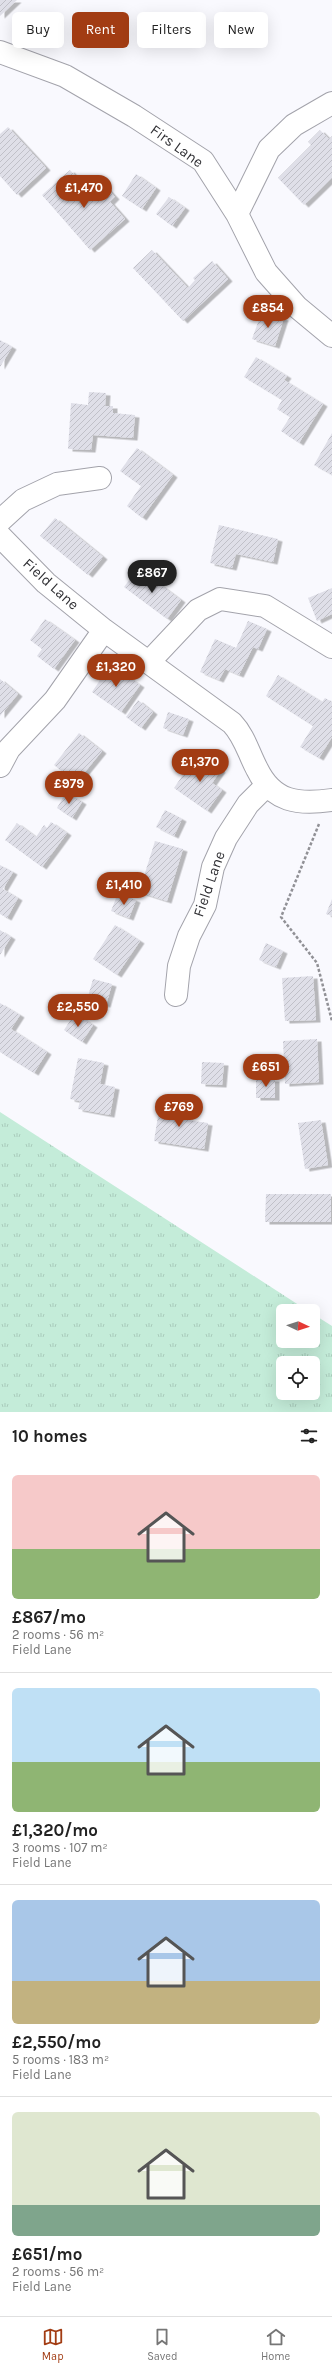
<!DOCTYPE html>
<meta charset="utf-8">
<style>
body{margin:0;font-family:Karla,sans-serif;background:#f2f2f2;color:#222;height:100vh;display:flex;flex-direction:column;font-size:15px;white-space:nowrap}
*{box-sizing:border-box;margin:0}
p{font-size:13px;color:#767676}
.icon{flex:none;width:22px;height:22px;fill:none;stroke:currentColor;stroke-width:2;stroke-linecap:round;stroke-linejoin:round}
.map{position:relative;height:1412px;overflow:hidden}
.panel{display:flex;flex-direction:column;background:#fff;flex:1}
.panel>*{flex:none}
.top-card{position:absolute;left:12px;top:12px;width:308px;height:36px;display:flex;gap:8px}
.needle{width:26px;rotate:94deg}
.fabs{position:absolute;left:276px;top:1304px;display:grid;gap:8px}
.fabs a{display:grid;place-items:center;width:44px;height:44px;border-radius:6px;background:#fff;box-shadow:0 4px 16px #0002;font-size:20px}
.price{position:absolute;translate:-50% -34px;padding:0 9px;border-radius:14px;background:#a23c13;color:#fff;font-size:13px;line-height:26px;filter:drop-shadow(0 1px 2px #0008)}
.price::after{content:'';position:absolute;left:50%;top:24px;width:12px;height:9px;margin-left:-6px;background:inherit;clip-path:polygon(0 0,100% 0,50% 100%)}
.price.selected{background:#222;color:#fff}
ul{padding:0;list-style:none}
li{display:grid;align-content:center;gap:8px;height:212px;padding:0 12px}
li+li{border-top:1px solid #e0e0e0}
li span{display:grid;place-items:center;height:124px;border-radius:6px;color:#555}
li>.icon{margin-inline-start:auto}
span .icon{width:72px;height:72px;fill:#fffc;stroke-width:1}
li b{font-size:17px}
h2{display:flex;justify-content:space-between;align-items:center;height:48px;padding:0 12px;font-size:17px}
.tag{padding:0 14px;border-radius:6px;background:#fff;box-shadow:0 4px 16px #0002;font-size:14px;line-height:36px}
.tag.selected{background:#a23c13;color:#fff}
.tabs{display:flex;justify-content:space-around;align-items:center;height:56px;border-top:1px solid #e0e0e0;background:#fff;font-size:11px;color:#767676}
.tabs a{display:grid;justify-items:center;gap:2px}
.tabs .selected{color:#a23c13}
.map>svg:first-child{display:block}
.grass{fill:url(#grass-tufts);fill-rule:evenodd}
.building{fill:url(#building-hatch);filter:url(#shadow)}
.lines{fill:none;stroke-linecap:round;stroke-linejoin:round}
.minor-casing{stroke:#a3a3ab;stroke-width:24}
.path{stroke:#919196;stroke-width:2.5;stroke-dasharray:3 2;stroke-linecap:butt}
.minor{stroke:#fff;stroke-width:22}
.labels{text-anchor:middle;dominant-baseline:central;stroke-width:3;stroke-linejoin:round;paint-order:stroke}
.street-label{font-size:15px;fill:#303034;stroke:#fff}
</style>
<div class="map">
<svg width="332" height="1412" viewBox="0 0 332 1412">
<defs>
<pattern id="grass-tufts" width="24" height="20" patternUnits="userSpaceOnUse"><rect width="24" height="20" fill="#c4ecd9"/><path d="M3 7l-1-3M5 7V3M7 7l1-3M15 17l-1-3M17 17v-4M19 17l1-3" fill="none" stroke="#a9cbbb"/></pattern>
<pattern id="building-hatch" width="6" height="6" patternUnits="userSpaceOnUse"><rect width="6" height="6" fill="#dfdfe8"/><path d="M-1 1l2-2M0 6l6-6M5 7l2-2" fill="none" stroke="#c0c0c8"/></pattern>
<filter id="shadow"><feDropShadow dx="4.5" dy="2.5" stdDeviation="0" flood-color="#0004"/></filter>
</defs>
<rect width="100%" height="100%" fill="#f9f9fe"/>
<path class="grass" d="M0 1112 308 1311H283V1341H313V1314L332 1326V1412H0ZM283 1363H313V1393H283Z"/>
<path class="building" d="M0 0H17L0 16Z
M8 127 46 168 17 195 0 176V134Z
M320 130 329 139 332 136V178L304 205 278 178 311 145 308 142Z
M70 170 92 194 103 184 115 197 110 202 125 219 90 250 42 195Z
M136 174 156 188 142 209 122 196Z
M169 197 185 208 172 226 156 214Z
M152 250 188 288 195 280 193 278 212 261 228 279 183 321 133 268Z
M262 311 284 318 275 346 252 339Z
M0 340 12 347 0 367Z
M256 357 287 376 284 380 323 404 299 443 281 431 290 417 277 409 282 400 244 377Z
M89 392 106 393 105 406H113V413L135 415 133 438 93 435 91 450 68 449 71 403 88 405Z
M332 433V475L314 465Z
M137 448 173 475 142 518 127 506 141 486 120 471Z
M55 518 103 557 88 575 40 536Z
M219 525 278 539 273 562 236 554 232 568 210 563Z
M138 568 181 600 167 619 124 587Z
M332 588V614L317 621 308 598Z
M45 619 75 640 54 669 37 656 42 649 30 640Z
M248 621 267 629 258 649 253 647 239 675 225 669 219 680 200 672 215 639 236 648Z
M110 665 140 685 121 712 92 692Z
M278 675 322 702 325 698 332 702V737L319 758 300 747 313 726 266 696Z
M0 679 18 694 0 716Z
M138 700 153 712 141 728 126 717Z
M168 712 189 719 183 735 163 728Z
M79 733 102 751 76 783 54 765Z
M197 754 221 770 212 783 222 790 207 811 174 788Z
M66 792 82 802 72 818 57 808Z
M165 810 182 819 174 836 156 827Z
M51 822 67 833 42 867 5 840 17 823 36 837 44 825 47 828Z
M155 841 183 849 167 901 139 892Z
M0 865 13 872 3 889 18 898 7 918 0 914Z
M118 893 136 900 129 918 111 911Z
M332 899V916L326 914Z
M115 925 140 941 117 975 93 959Z
M0 930 11 937 0 955Z
M266 943 283 951 276 967 259 960Z
M313 976 316 1020 285 1021 282 978Z
M93 979 112 984 106 1005 87 1000Z
M0 1003 20 1015 11 1029 47 1052 34 1073 0 1052Z
M75 1013 93 1025 82 1042 64 1030Z
M317 1039 319 1082 285 1084 283 1041Z
M78 1058 104 1063 100 1084 115 1087 110 1115 78 1109 80 1101 70 1099Z
M202 1062 224 1063 222 1085 201 1084Z
M256 1079H275V1098H256Z
M160 1103 182 1106 180 1119 208 1123 204 1149 154 1141Z
M321 1120 328 1165 305 1169 298 1123Z
M266 1194H331V1222H265Z"/>
<g class="lines">
<g class="minor-casing">
<path id="minor" d="M0 52 65 76 134 116 203 161 237 214 266 272 297 307 332 336
M237 214 269 149 294 125 332 103
M0 521 23 500 57 484 100 478
M0 536 46 583 104 630 232 723C245 737 248 752 257 769 273 802 298 805 332 800
M149 662 198 610 220 599 265 606 332 647
M0 766 9 749 55 700 104 630
M176 995 179 966 189 936 205 905 213 867 226 838 248 804 267 785"/>
</g>
<path class="path" d="M319 824 281 917 317 963 332 1021"/>
<use href="#minor" class="minor"/>
</g>
<g class="labels">
<g class="street-label">
<text transform="translate(177 146) rotate(36)">Firs Lane</text>
<text transform="translate(51 584) rotate(42)">Field Lane</text>
<text transform="translate(209 884) rotate(-71)">Field Lane</text>
</g>
</g>
</svg>
<div class="fabs">
<a><svg class="needle" viewBox="-14 -14 28 28"><path d="M0-13l5 13h-10z" fill="#e53935"/><path d="M0 13l5-13h-10z" fill="#767676"/></svg></a>
<a><svg class="icon" aria-label="locate" viewBox="0 0 24 24"><circle cx="12" cy="12" r="6"/><path d="M12 2v4M12 18v4M2 12h4M18 12h4"/></svg></a>
</div>
<b class="price" style="left:84px;top:209px">£1,470</b>
<b class="price" style="left:268px;top:329px">£854</b>
<b class="price selected" style="left:152px;top:594px">£867</b>
<b class="price" style="left:116px;top:688px">£1,320</b>
<b class="price" style="left:200px;top:783px">£1,370</b>
<b class="price" style="left:69px;top:805px">£979</b>
<b class="price" style="left:124px;top:906px">£1,410</b>
<b class="price" style="left:78px;top:1028px">£2,550</b>
<b class="price" style="left:266px;top:1088px">£651</b>
<b class="price" style="left:179px;top:1128px">£769</b>
<div class="top-card">
<a class="tag">Buy</a>
<a class="tag selected">Rent</a>
<a class="tag">Filters</a>
<a class="tag">New</a>
</div>
</div>
<section class="panel">
<h2>10 homes<svg class="icon" aria-label="filters" viewBox="0 0 24 24"><path d="M4 7h16M4 17h16"/><circle cx="9" cy="7" r="2"/><circle cx="15" cy="17" r="2"/></svg></h2>
<ul>
<li><span style="background:linear-gradient(#f6c9c9 60%,#8fb573 0)"><svg class="icon" aria-label="home" viewBox="0 0 24 24"><path d="M3 11l9-7 9 7M6 9v11h12V9"/></svg></span><div><b>£867/mo</b><p>2 rooms · 56 m²</p><p>Field Lane</p></div></li>
<li><span style="background:linear-gradient(#bfe0f5 60%,#8fb573 0)"><svg class="icon" aria-label="home" viewBox="0 0 24 24"><path d="M3 11l9-7 9 7M6 9v11h12V9"/></svg></span><div><b>£1,320/mo</b><p>3 rooms · 107 m²</p><p>Field Lane</p></div></li>
<li><span style="background:linear-gradient(#a9c7e8 65%,#c2b280 0)"><svg class="icon" aria-label="home" viewBox="0 0 24 24"><path d="M3 11l9-7 9 7M6 9v11h12V9"/></svg></span><div><b>£2,550/mo</b><p>5 rooms · 183 m²</p><p>Field Lane</p></div></li>
<li><span style="background:linear-gradient(#dfe7d0 75%,#7fa58c 0)"><svg class="icon" aria-label="home" viewBox="0 0 24 24"><path d="M3 11l9-7 9 7M6 9v11h12V9"/></svg></span><div><b>£651/mo</b><p>2 rooms · 56 m²</p><p>Field Lane</p></div></li>
</ul>
</section>
<nav class="tabs">
<a class="selected"><svg class="icon" aria-label="map" viewBox="0 0 24 24"><path d="M3 6l6-2 6 2 6-2v14l-6 2-6-2-6 2zM9 4v14M15 6v14"/></svg>Map</a>
<a><svg class="icon" aria-label="saved" viewBox="0 0 24 24"><path d="M7 4h10v16l-5-4-5 4z"/></svg>Saved</a>
<a><svg class="icon" aria-label="home" viewBox="0 0 24 24"><path d="M3 11l9-7 9 7M6 9v11h12V9"/></svg>Home</a>
</nav>
